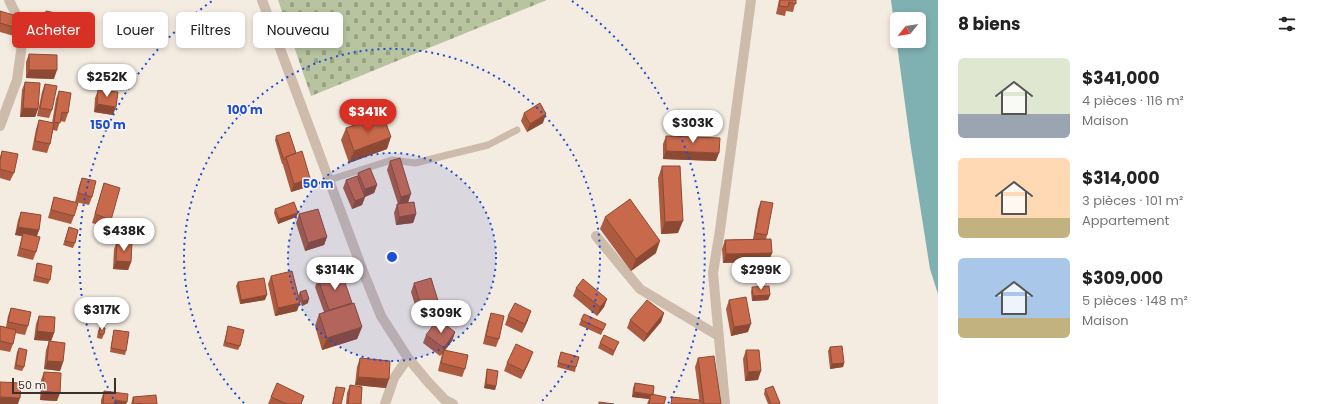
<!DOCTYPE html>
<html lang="fr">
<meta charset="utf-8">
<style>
body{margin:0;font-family:Poppins,sans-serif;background:#f2f2f2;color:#222;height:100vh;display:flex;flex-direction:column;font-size:15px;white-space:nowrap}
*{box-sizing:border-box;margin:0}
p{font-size:13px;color:#767676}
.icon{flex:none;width:22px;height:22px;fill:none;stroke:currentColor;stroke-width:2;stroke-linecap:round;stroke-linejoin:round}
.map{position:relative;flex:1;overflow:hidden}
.panel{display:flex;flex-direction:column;background:#fff;width:380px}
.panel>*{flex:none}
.guide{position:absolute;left:12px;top:12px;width:380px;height:36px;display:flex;gap:8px}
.needle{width:26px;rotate:240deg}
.fabs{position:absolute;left:890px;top:12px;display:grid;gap:8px}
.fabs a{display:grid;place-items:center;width:36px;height:36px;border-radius:6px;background:#fff;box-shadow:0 2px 6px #0003;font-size:20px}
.scale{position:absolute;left:12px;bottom:10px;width:104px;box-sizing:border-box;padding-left:4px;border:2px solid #3b302b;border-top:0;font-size:11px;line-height:14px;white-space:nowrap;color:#3b302b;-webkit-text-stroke:3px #fbf5ee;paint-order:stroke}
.price{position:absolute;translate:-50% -34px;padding:0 9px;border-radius:14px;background:#fff;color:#222;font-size:13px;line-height:26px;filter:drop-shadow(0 1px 2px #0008)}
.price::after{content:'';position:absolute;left:50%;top:24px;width:12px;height:9px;margin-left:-6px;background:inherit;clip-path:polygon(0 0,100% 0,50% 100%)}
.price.on{background:#d93025;color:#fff}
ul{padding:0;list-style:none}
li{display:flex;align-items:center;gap:12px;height:100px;padding:0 20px}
li span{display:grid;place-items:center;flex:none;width:112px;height:80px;border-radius:6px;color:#555}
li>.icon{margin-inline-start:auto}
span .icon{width:48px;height:48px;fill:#fffc;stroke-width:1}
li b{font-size:17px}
h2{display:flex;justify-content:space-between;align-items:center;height:48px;padding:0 20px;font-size:17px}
.tag{padding:0 14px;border-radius:6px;background:#fff;box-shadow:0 2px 6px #0003;font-size:14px;line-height:36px}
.tag.on{background:#d93025;color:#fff}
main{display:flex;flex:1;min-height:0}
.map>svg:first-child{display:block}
.cemetery{fill:url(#cemetery-stones)}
.water{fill:#7fb0b2;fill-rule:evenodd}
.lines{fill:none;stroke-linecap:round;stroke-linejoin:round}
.service{stroke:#cdbbac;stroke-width:7}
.minor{stroke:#cdbbac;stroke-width:10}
.wall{fill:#ac5a40}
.shaded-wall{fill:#8c4a34}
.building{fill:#c8694b;stroke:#8c4a34}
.ring{fill:none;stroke:#1d4ed8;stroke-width:2;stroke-dasharray:2 4}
.centre{fill:#1d4ed8;stroke:#fbf5ee;stroke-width:2}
.ring-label{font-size:12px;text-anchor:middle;font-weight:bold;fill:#1d4ed8;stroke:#fbf5ee;stroke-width:3;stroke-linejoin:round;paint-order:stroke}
</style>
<main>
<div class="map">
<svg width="938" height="404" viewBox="0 0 938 404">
<defs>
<pattern id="cemetery-stones" width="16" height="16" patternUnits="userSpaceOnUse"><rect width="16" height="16" fill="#b8c4a0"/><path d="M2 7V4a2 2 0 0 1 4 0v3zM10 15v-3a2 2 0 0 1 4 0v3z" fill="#97a083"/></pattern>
</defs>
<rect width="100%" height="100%" fill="#f4ebe1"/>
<path class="cemetery" d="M278 0H547L311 96Z"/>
<path class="water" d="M891 0H938V294L930 269 911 148ZM897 19H919V41H897Z"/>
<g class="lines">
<path class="service" d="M329 180 392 160 415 163 488 145 517 130"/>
<path class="minor" d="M262 0 364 274 381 316 408 358 428 382 445 400 453 404
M0 126 17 80 23 37 21 25 9 0
M596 236 640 289 717 335
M385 404 394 378 408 358
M725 404 713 273 720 230 751 0"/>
</g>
<path class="wall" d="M779 0H796L793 12 786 11 785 16 776 14Z
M0 11 17 28 14 36 0 32Z
M46 11 55 36 52 44 38 41 43 19Z
M29 54 54 79 26 78V62Z
M25 82 38 109 35 117H20L22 90Z
M45 84 52 110 49 118 37 116 42 92Z
M98 90 113 115 94 112 95 98Z
M59 91 68 113 65 122 60 121 57 131 53 130 50 144 47 153 32 150 36 129 39 120 52 123 56 99Z
M524 113 543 123 527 132 521 121Z
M346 128 387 149 349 163 341 140Z
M276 136 296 153 307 187 291 192 283 165V164H282L275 140Z
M666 136 716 161 663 159V144Z
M2 151 14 173 10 181 0 178V157Z
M390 161 408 203 416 214 413 223 396 225 394 213 397 204H398L387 170Z
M662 166 678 233 661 234 658 178Z
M358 173 377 185 374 193 365 197 362 205 352 209 343 188 346 180 357 177Z
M82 178 92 197 89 205 75 202 79 186Z
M104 183 111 220 108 228 92 223Z
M54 197 74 216 71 224 48 218Z
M761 201 767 235 766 239 772 253 769 260 777 273 775 278 765 277 767 265 768 261 723 263 722 249 725 240 753 239 758 209Z
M275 209 298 213 296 217 278 224 274 213Z
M21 212 39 230 37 236 36 252 33 260 17 256 22 236 15 235 18 220Z
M299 214 327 237 324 245 305 251 296 223Z
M605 217 656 253 631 271 600 229Z
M69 227 75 243 73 248 63 245Z
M117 241 131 262 128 270 113 269 114 249Z
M37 263 50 280 48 284 33 281Z
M271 276 298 296 300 292 308 303 302 306 298 297 297 311 275 316 268 284Z
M318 279 352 303 362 327 357 339 322 350 315 326 319 314 324 312 315 287Z
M238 282 265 300 240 304 236 286Z
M414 283 436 312 419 318 411 292Z
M752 287 770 295 768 300 752 301 751 292Z
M576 288 607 299 604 307 597 316 573 296Z
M729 300 748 332 731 336 726 309Z
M11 308 28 326 25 335 15 333 13 344 10 352 0 350V326L6 327 8 316Z
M491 313 499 339 496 347 483 344 488 322Z
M664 313 661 322 644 342 627 328 630 320Z
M39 316 54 333 51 341 34 340 36 324Z
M508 316 528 320 522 333 505 325Z
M581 320 604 328 601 335 579 325Z
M228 326 240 346 238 350 223 346Z
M100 327 104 334 102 339 97 338 98 331Z
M114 330 126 351 125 355 110 352 113 334Z
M455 332 452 341 445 350 465 369 462 377 438 371 442 354 440 356 423 343 426 335Z
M49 341 63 362 60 371 44 369 46 350Z
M600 343 617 346 613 356 598 348Z
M830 347 844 363 843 367 830 369 828 351Z
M19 348 24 367 22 371 14 369 17 352Z
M746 350 758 380 745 381 743 359Z
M561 352 576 367 575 372 557 367Z
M360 358 386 388 355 385 357 367Z
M698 358 721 404H700L695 367Z
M530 360 521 379 504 371 507 363Z
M487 369 496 386 495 390 484 388 486 374Z
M44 372 57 401 40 400 41 380Z
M635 383 653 395 664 404H647L649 399 632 397 633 388Z
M350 385 361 404H346L347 393Z
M336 387 341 404H332L335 391Z
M765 389 780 404H768L764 394Z
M104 391 126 404H101V400Z
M304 396 301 404H268L271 397Z
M133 397 157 404H131Z"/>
<path class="shaded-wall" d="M29 70H57L54 79 26 78Z
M97 104 116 107 113 115 94 112Z
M23 108 38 109 35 117H20Z
M546 114 543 123 527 132 530 124Z
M391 137 387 149 349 163 354 151Z
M666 151 719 153 716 161 663 159Z
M310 178 307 187 291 192 294 184Z
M377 185 374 193 362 198 365 189Z
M411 194 408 203 398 206 401 197Z
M365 197 362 205 352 209 355 201Z
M298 213 296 217 278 224 279 219Z
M416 214 413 223 396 225 399 217Z
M683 221 678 233 661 234 665 222Z
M18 227 39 230 36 238 23 233 22 236 15 235Z
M327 237 324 245 305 251 308 243Z
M660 241 656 253 631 271 636 259Z
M772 253 769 261 723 263 726 254Z
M116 261 131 262 128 270 113 269Z
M767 272 777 273 775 278 765 277Z
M267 295 265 300 240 304 241 300Z
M770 295 768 300 752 301 753 296Z
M309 299 308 303 302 306 303 301Z
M607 299 604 307 597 316 600 307Z
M300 303 297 311 275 316 278 308Z
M439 304 436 312 419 318 422 309Z
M531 311 528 320 522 333 525 324Z
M664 313 661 322 644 342 647 334Z
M751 324 748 332 731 336 734 327Z
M362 327 357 339 322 350 327 338Z
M37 331 54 333 51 341 34 340Z
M455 332 452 341 443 353 444 350 440 356 444 348Z
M533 352 530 360 521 379 524 371Z
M47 361 63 362 60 371 44 369Z
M844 363 843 367 830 369 832 364Z
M761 371 758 380 745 381 748 372Z
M358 377 389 379 386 388 355 385Z
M486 384 496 386 495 390 484 388Z
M43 391 60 393 57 401 40 400Z
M634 392 650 395 649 399 632 397Z
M0 397 20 398 18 404H0Z
M115 400 127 402 126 404H113Z"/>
<path class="building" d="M780 0H796V4L789 2 788 7 779 6Z
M0 11 20 17 17 28 0 23Z
M46 11 61 14 55 36 41 33Z
M29 54 57 55V70H29Z
M25 82 40 83 38 109 23 108Z
M45 84 57 86 52 110 40 108Z
M98 90 118 92 116 107 97 104Z
M59 91 71 93 68 113 62 112 60 123 54 122Z
M540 103 546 114 530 124 524 113Z
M383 115 391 137 354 151 346 128Z
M39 120 54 123 50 144 35 141Z
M289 132 296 153 286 157 284 160 276 136Z
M666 136 720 138 719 153 666 151Z
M2 151 18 154 14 173 0 169V161Z
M302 151 310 178 294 184 286 157Z
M400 158 411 194 401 197 390 161Z
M662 166H680L683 221 665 222Z
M370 168 377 185 365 189 358 173Z
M357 176 365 197 355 201 346 180Z
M82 178 96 181 92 197 78 193Z
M104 183 120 188 111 220 95 214Z
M54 197 78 203 74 216 51 210Z
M630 199 660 241 636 259 605 217Z
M761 201 773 203 767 235 755 233Z
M294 202 298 213 279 219 275 209Z
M414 202 416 214 399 217 397 204Z
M318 209 327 237 308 243 299 214Z
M21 212 41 215 39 230 18 227Z
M69 227 78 230 75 243 65 241Z
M23 233 40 237 36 252 20 248Z
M771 239 772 253 726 254 725 240Z
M117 241 132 242 131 262 116 261Z
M768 260 778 262 777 273 767 272Z
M37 263 52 266 50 280 35 276Z
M292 271 300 303 278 308 271 276Z
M341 271 352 303 329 310 318 279Z
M264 278 267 295 241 300 238 282Z
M431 278 439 304 422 309 414 283Z
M583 279 607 299 600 307 576 288Z
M769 286 770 295 753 296 752 287Z
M306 290 309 299 303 301 300 292Z
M746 297 751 324 734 327 729 300Z
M647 300 664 313 647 334 630 320Z
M354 303 362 327 327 338 319 314Z
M515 303 531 311 525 324 508 316Z
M11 308 31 312 28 326 8 322Z
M491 313 504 316 499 339 486 336Z
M584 314 606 324 603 330 581 320Z
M39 316 55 317 54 333 37 331Z
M438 319 455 332 444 348 426 335Z
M0 326 16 330 13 344 0 341Z
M228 326 244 330 240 346 225 342Z
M100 327 105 328 104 334H99Z
M114 330 129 332 126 351 111 348Z
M604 335 619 342 614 351 600 343Z
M49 341 65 343 63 362 47 361Z
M516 344 533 352 524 371 507 363Z
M842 346 844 363 832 364 830 347Z
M19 348 27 350 24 367 16 365Z
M444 350 468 355 465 369 441 363Z
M746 350H759L761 371 748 372Z
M561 352 579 357 576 367 558 363Z
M714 356 721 404H704L698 358Z
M360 358 390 361 389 379 358 377Z
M487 369 498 371 496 386 486 384Z
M44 372 61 373 60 393 43 391Z
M0 382 21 383 20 398 0 397Z
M277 383 304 396 301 404H287L271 397Z
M635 383 654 386 653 395 634 392Z
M350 385 362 387 361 404H348Z
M773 386 780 403 779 404H771L765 389Z
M336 387 345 388 341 404H333Z
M104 391 128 394 127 402 115 400 114 404H103Z
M651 394 666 397 664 404H649Z
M156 395 157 404H142L141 403 134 404 133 397Z
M672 397 700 400 699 404H671Z
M599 402 614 404H599Z"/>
<circle cx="392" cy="257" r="104" fill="#1d4ed8" fill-opacity=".12"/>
<g class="ring">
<circle cx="392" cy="257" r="104"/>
<path d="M244 403A208 208 0 1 1 540 403"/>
<path d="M116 404A313 313 0 0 1 212 1M572 1A313 313 0 0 1 668 404"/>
</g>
<circle cx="392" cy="257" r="6" class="centre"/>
<g class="ring-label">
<text x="245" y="114">100 m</text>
<text x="108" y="129">150 m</text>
<text x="318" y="188">50 m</text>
</g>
</svg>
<div class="fabs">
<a><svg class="needle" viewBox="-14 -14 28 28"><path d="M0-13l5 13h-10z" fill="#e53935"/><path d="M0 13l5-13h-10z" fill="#767676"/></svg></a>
</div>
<div class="scale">50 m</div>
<b class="price" style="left:107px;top:98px">$252K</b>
<b class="price on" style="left:368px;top:133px">$341K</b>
<b class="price" style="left:693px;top:144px">$303K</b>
<b class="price" style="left:124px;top:252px">$438K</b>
<b class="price" style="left:335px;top:291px">$314K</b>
<b class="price" style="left:761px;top:291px">$299K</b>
<b class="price" style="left:102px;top:331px">$317K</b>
<b class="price" style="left:441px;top:334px">$309K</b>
<div class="guide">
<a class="tag on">Acheter</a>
<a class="tag">Louer</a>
<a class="tag">Filtres</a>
<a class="tag">Nouveau</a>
</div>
</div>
<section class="panel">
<h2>8 biens<svg class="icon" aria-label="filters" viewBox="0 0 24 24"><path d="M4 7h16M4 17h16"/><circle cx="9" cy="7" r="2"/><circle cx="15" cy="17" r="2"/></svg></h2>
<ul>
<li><span style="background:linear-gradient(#dfe7d0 70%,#9aa5b1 0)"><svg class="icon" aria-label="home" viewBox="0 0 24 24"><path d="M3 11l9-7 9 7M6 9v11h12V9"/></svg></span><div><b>$341,000</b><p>4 pièces · 116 m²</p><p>Maison</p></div></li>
<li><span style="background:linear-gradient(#ffd9b3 75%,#c2b280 0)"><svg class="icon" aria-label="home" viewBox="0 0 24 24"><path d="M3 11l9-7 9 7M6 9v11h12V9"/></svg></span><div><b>$314,000</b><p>3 pièces · 101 m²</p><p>Appartement</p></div></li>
<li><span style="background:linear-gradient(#a9c7e8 75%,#c2b280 0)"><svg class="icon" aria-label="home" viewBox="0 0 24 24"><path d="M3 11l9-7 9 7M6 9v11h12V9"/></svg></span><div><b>$309,000</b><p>5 pièces · 148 m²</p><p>Maison</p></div></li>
</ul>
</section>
</main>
